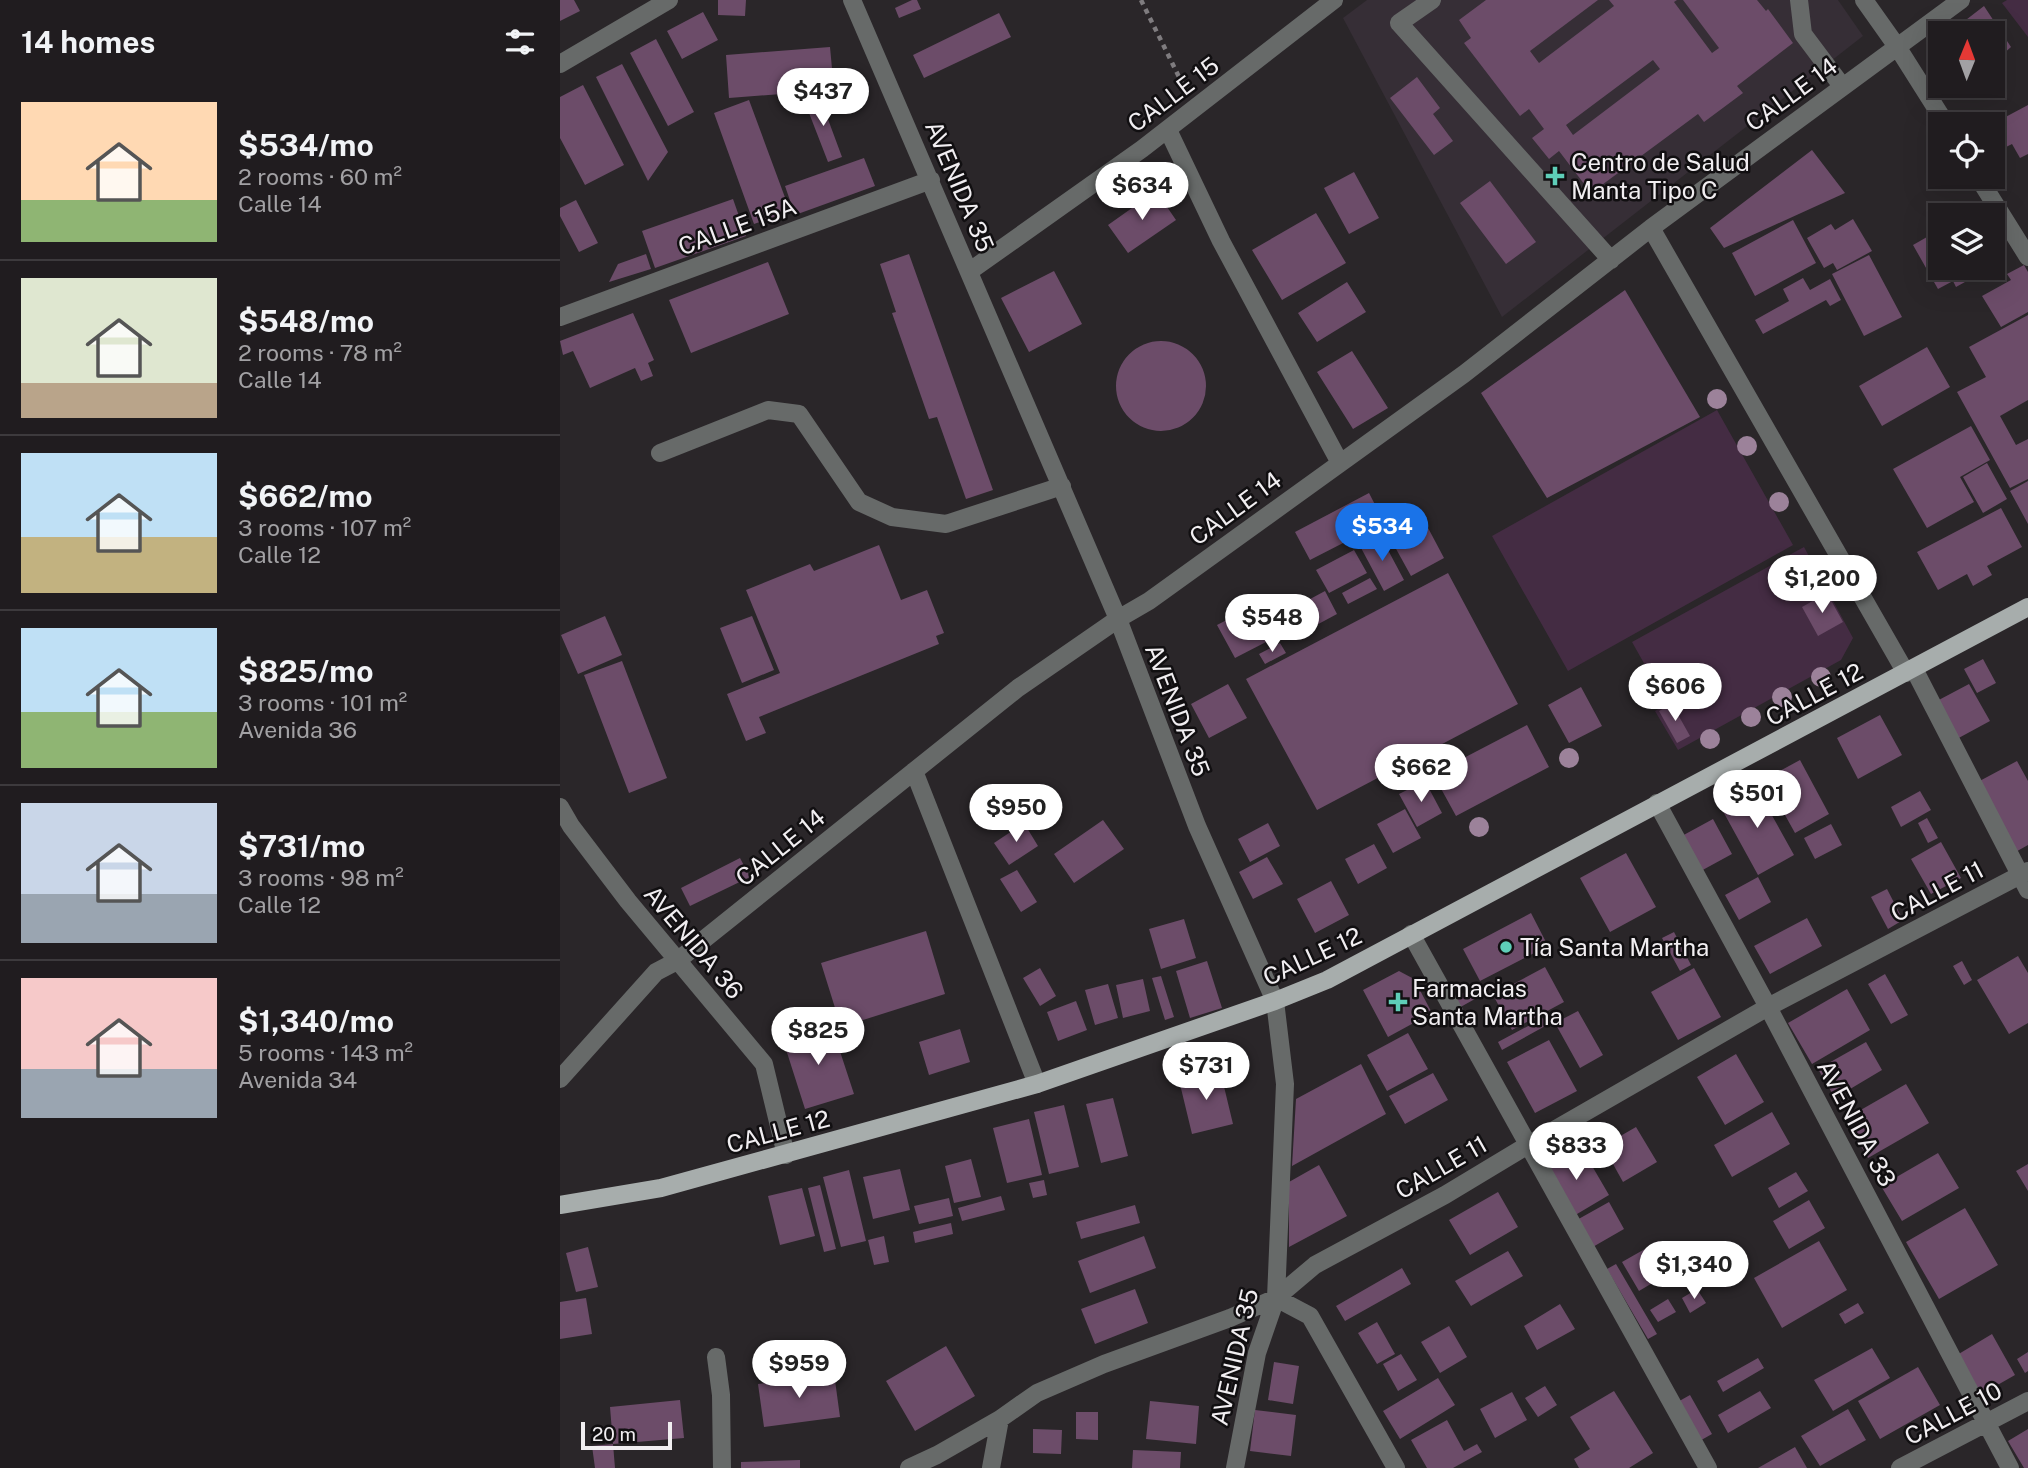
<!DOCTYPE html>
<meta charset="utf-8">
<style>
body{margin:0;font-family:"Public Sans",sans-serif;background:#2d292c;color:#f1f3f6;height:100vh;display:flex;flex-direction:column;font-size:26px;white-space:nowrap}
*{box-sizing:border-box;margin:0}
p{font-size:23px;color:#a2a1a4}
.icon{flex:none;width:38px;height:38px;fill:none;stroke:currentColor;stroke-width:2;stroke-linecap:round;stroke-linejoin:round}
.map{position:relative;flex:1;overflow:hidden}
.sheet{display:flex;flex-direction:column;background:#201c1f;width:560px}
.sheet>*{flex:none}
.needle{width:46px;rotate:1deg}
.controls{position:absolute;left:1368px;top:21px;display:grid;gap:14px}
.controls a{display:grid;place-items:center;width:77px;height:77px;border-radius:0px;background:#201c1f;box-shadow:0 7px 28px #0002,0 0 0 2px #3d3a3d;font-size:35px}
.scale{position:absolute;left:21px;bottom:18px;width:91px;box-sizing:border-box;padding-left:7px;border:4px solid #f1eef1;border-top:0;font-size:19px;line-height:24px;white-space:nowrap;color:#f1eef1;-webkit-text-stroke:5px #110f11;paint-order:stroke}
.price{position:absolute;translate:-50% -60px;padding:0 16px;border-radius:24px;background:#fff;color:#222;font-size:23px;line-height:46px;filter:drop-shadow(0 2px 4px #0008)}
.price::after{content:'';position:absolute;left:50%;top:42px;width:21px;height:16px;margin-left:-10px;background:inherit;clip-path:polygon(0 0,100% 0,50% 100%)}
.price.active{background:#1a73e8;color:#fff}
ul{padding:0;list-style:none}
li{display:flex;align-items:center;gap:21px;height:175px;padding:0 21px}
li+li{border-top:2px solid #3d3a3d}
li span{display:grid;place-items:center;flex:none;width:196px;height:140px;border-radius:0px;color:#555}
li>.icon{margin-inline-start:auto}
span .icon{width:84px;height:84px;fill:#fffc;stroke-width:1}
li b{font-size:30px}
h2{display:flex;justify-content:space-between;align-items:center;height:84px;padding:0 21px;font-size:30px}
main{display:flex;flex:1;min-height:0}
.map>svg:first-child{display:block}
.built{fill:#362e36}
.green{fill:#442c43}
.building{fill:#6c4c69;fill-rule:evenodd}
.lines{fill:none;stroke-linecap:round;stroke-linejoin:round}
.path{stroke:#7f7c7f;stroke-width:4.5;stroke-dasharray:5 5;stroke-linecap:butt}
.minor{stroke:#676a69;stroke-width:18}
.major{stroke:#a7adac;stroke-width:18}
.tree{fill:#9c829a}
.poi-dot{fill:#5eceb8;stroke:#110f11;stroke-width:2.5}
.labels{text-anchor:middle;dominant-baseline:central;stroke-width:5;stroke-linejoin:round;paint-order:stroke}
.street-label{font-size:24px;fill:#f1eef1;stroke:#110f11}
.poi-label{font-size:24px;fill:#f1eef1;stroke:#110f11;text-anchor:start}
</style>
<main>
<section class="sheet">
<h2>14 homes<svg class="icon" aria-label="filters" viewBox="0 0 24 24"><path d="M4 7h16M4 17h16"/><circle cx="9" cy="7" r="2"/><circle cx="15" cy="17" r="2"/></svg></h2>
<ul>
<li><span style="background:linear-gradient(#ffd9b3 70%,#8fb573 0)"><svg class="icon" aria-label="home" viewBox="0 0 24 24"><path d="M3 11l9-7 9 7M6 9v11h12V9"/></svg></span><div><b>$534/mo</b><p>2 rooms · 60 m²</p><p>Calle 14</p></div></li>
<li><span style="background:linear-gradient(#dfe7d0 75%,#b9a48a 0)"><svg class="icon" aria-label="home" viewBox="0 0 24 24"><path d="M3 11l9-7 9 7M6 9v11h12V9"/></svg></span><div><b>$548/mo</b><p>2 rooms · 78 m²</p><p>Calle 14</p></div></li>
<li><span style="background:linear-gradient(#bfe0f5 60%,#c2b280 0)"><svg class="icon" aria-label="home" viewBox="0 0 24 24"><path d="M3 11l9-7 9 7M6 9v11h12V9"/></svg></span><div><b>$662/mo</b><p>3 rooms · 107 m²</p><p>Calle 12</p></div></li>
<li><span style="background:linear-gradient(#bfe0f5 60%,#8fb573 0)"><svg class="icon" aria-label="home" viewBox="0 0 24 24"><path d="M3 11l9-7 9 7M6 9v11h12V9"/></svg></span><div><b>$825/mo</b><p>3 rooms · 101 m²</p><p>Avenida 36</p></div></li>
<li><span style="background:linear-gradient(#c9d6e8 65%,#9aa5b1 0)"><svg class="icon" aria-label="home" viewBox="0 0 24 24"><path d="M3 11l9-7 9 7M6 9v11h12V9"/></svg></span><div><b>$731/mo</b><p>3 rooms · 98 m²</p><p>Calle 12</p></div></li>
<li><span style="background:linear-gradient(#f6c9c9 65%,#9aa5b1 0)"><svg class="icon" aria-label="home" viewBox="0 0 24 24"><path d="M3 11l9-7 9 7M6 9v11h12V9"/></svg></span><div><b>$1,340/mo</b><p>5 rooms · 143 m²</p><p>Avenida 34</p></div></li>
</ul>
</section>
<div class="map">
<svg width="1468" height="1468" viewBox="0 0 1468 1468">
<rect width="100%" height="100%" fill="#2a2629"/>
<path class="built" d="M807 0H1278L1303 36 942 317 783 18Z"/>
<path class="green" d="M1447 0H1468V37L1442 3Z
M1157 410 1233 545 1008 671 932 536Z
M1244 547 1293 638 1281 660 1118 750 1095 711 1107 704 1072 642Z"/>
<path class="building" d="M0 0H14L20 11 0 21Z
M158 0H186L185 16 158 15Z
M352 0H357L361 9 339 18 335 8Z
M926 0H1038L970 51 979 63 1054 6 1049 0H1117L1114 2 1152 53 1159 48 1123 0H1197L1206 11 1208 9 1233 43 1177 86 1183 93 1144 122 1138 114 1031 193 999 151 989 159 972 138 984 129 969 109 960 116 904 43 911 38 899 20ZM1093 60 1100 69 1013 135 1006 125Z
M1424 6 1451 47 1433 63V33H1389Z
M143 12 158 40 122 59 107 31Z
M439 13 451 37 364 78 353 55Z
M96 39 134 112 108 126 70 53Z
M270 47 274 90 169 98 166 55Z
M62 64 108 152 88 181 36 77Z
M857 77 880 108 873 114 893 141 874 155 830 98Z
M23 85 64 165 25 185 0 138V97Z
M259 95 282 157 268 162 244 100Z
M189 100 230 211 194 224 154 113Z
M1468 105V154L1460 158 1452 144 1446 147 1441 138 1446 136 1438 121Z
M1252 150 1285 193 1164 248 1150 228Z
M304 158 315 186 235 215 225 186Z
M794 172 819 218 789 234 764 188Z
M930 181 976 242 946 264 900 203Z
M596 191 616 220 568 253 548 225Z
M173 199 186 236 95 268 82 231Z
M16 200 38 243 19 252 0 216V208Z
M756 213 786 263 722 300 692 250Z
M1293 219 1312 251 1277 270 1273 263 1264 268 1247 238 1271 224 1275 230Z
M1233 220 1256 263 1195 296 1172 253Z
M1381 229V268H1430L1396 287 1393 281 1378 289 1353 245Z
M86 254 91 269 49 282 58 264Z
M349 254 433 490 406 499 377 417 369 419 332 313 336 312 320 264Z
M1309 255 1342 317 1304 336 1272 274Z
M208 262 229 314 131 353 109 300Z
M1464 265 1468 272V312L1441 327 1422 296 1451 280 1447 274Z
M494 271 522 324 469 352 441 298Z
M1243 278 1250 290 1270 279 1281 300 1270 306 1266 300 1203 334 1195 320 1229 301 1223 289Z
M787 282 806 312 757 342 738 313Z
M1065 290 1140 417 987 498 921 393Z
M73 313 94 360 88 363 93 376 81 381 75 368 30 388 13 351 3 355 0 341Z
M1468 315V400L1440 416 1456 445 1468 439V479L1450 488 1397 392 1426 377 1409 347Z
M556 386a45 45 0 1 1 90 0a45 45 0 1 1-90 0Z
M1367 347 1390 387 1322 426 1299 386Z
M792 351 828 408 793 429 757 372Z
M1411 426 1430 460 1400 477 1414 502 1367 528 1333 469Z
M1427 463 1447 499 1423 513 1403 477Z
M1468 481V524L1450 491Z
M809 493 824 522 750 560 735 532Z
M1441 508 1462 547 1427 566 1432 575 1413 586 1407 574 1378 590 1357 552Z
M858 509 884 558 851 576 824 527Z
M820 535 844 580 824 591 800 546Z
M319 545 341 600 367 590 384 633 376 636 379 644 199 717 206 733 186 741 167 694 220 673 186 590 250 564 254 571Z
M794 550 807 573 769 593 756 570Z
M888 573 958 704 757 810 686 679Z
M810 578 817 589 788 604 782 593Z
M765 591 777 614 738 635 726 612Z
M1267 593 1283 622 1258 636 1242 607Z
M688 609 706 642 675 658 657 625Z
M45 616 62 655 18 674 1 635Z
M192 616 214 670 182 683 160 628Z
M720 643 726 653 705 664 699 654Z
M1423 659 1436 683 1417 693 1404 669Z
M62 661 107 778 69 793 24 675Z
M668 684 687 718 649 738 631 704Z
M1409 684 1430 721 1395 740 1375 702Z
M1021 687 1042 726 1009 743 988 705Z
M1112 704 1130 736 1117 743 1099 711Z
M1320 715 1342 755 1298 779 1277 738Z
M967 725 989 767 896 816 873 774Z
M1240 760 1269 814 1235 833 1205 779Z
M1457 761 1468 781V845L1452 854 1414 784Z
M865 781 882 813 857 827 839 794Z
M1195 785 1234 855 1198 875 1159 804Z
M1360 791 1371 810 1341 827 1331 807Z
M845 809 861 838 833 853 817 824Z
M1367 818 1378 838 1368 843 1358 823Z
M1153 819 1172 854 1139 872 1120 837Z
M543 820 564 849 514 883 494 854Z
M464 823 478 846 449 865 434 843Z
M708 823 720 846 690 862 678 839Z
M1271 824 1282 845 1255 859 1244 838Z
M1381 842 1401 878 1371 894 1351 859Z
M814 844 827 868 798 884 785 859Z
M1066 853 1096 907 1050 932 1020 878Z
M707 857 723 884 693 899 679 872Z
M180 858 190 877 130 906 121 888Z
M457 870 477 902 461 912 440 879Z
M1198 877 1211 902 1179 920 1165 895Z
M771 881 789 915 755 933 737 899Z
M1327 889 1343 920 1328 929 1311 897Z
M971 913 988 946 920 981 903 949Z
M1247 918 1262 946 1210 974 1194 946Z
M624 919 636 958 601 969 589 929Z
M366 931 385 994 281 1027 261 963Z
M1114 932 1131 965 1120 971 1102 938Z
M1458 956 1468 973V1023L1449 1034 1417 980Z
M647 961 662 1008 630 1018 616 971Z
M1402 961 1412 980 1404 985 1393 966Z
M985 967 1004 1002 952 1030 933 995Z
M480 968 496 996 480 1006 463 978Z
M1134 968 1161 1017 1118 1040 1091 992Z
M839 971 854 979 872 1013 828 1037 803 990Z
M1325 974 1348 1015 1331 1024 1308 984Z
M601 976 614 1017 605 1020 592 978Z
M583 979 590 1011 563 1018 556 985Z
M548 984 558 1018 535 1025 525 990Z
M917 986 922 995 897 1009 891 999Z
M1287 989 1310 1030 1252 1064 1228 1023Z
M516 1001 527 1030 498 1041 487 1012Z
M1018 1011 1043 1055 1020 1068 995 1023Z
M983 1018 987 1025 942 1050 938 1042Z
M271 1024 294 1094 245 1109 223 1040Z
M400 1029 410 1062 369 1075 359 1042Z
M848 1033 868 1069 827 1091 807 1055Z
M989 1040 1017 1091 975 1113 947 1062Z
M1306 1042 1322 1070 1275 1098 1258 1069Z
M1176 1054 1204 1102 1165 1125 1137 1077Z
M801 1064 826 1114 732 1166 736 1099Z
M660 1070 673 1124 632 1134 619 1080Z
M873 1073 888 1100 845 1124 829 1096Z
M1346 1084 1369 1123 1308 1158 1285 1119Z
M553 1098 568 1156 541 1163 526 1104Z
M504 1105 519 1167 489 1174 474 1112Z
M1212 1112 1230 1144 1172 1177 1154 1145Z
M469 1119 482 1175 447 1183 433 1128Z
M1076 1127 1097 1162 1063 1182 1043 1146Z
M1021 1147 1049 1195 1012 1217 984 1168Z
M1378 1153 1399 1188 1342 1221 1321 1186Z
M411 1159 421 1197 394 1203 385 1166Z
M1468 1164V1191L1456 1171Z
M759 1165 787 1216 729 1247V1182Z
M340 1169 350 1210 313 1219 303 1177Z
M289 1170 306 1241 281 1247 263 1177Z
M1236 1172 1248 1191 1219 1208 1208 1188Z
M484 1180 487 1195 473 1198 469 1183Z
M260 1185 276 1249 264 1252 248 1188Z
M242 1188 255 1236 220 1245 208 1196Z
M938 1192 958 1227 910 1255 889 1220Z
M441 1196 445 1210 402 1221 398 1208Z
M389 1198 393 1216 359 1224 354 1206Z
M1249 1200 1265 1228 1229 1249 1213 1221Z
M1049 1202 1064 1229 1031 1248 1015 1221Z
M575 1205 580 1223 521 1239 516 1222Z
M1405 1208 1438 1265 1379 1299 1346 1242Z
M391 1223 393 1234 355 1243 353 1232Z
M324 1236 329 1262 314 1265 308 1240Z
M584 1236 596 1268 530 1293 518 1261Z
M1099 1241 1116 1269 1079 1291 1062 1262Z
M1259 1241 1287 1290 1222 1328 1194 1278Z
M28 1247 38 1287 16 1292 6 1253Z
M948 1251 963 1276 911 1306 895 1281Z
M1056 1264 1097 1334 1088 1339 1047 1269Z
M842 1268 851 1284 785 1321 776 1306Z
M575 1289 588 1323 535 1344 521 1309Z
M1137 1289 1146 1303 1130 1313 1122 1298Z
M26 1298 32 1334 0 1339V1302Z
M1108 1299 1116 1312 1098 1322 1090 1310Z
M1298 1303 1304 1313 1285 1324 1279 1314Z
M1000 1304 1015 1329 977 1350 964 1326Z
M817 1322 835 1354 817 1364 798 1333Z
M889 1326 907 1357 880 1373 861 1342Z
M1432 1334 1455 1375 1420 1395 1397 1355Z
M386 1346 415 1396 355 1431 326 1381Z
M1312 1348 1330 1378 1273 1411 1254 1380Z
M1468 1352V1371L1465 1373 1457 1359Z
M841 1354 857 1380 838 1391 823 1364Z
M1198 1358 1204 1368 1163 1392 1157 1381Z
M714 1362 739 1366 733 1404 708 1400Z
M1358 1367 1380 1405 1320 1439 1298 1401Z
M274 1373 280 1417 204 1427 198 1384Z
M878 1378 895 1405 840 1439 823 1411Z
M985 1386 997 1405 978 1417 965 1398Z
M1054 1391 1093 1453 1069 1468H1019L1014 1459 1030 1449 1010 1417Z
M1200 1391 1211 1408 1168 1433 1158 1415Z
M952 1392 967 1420 935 1438 920 1409Z
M1130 1395 1152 1434 1136 1443 1114 1404Z
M120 1400 124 1438 53 1444 50 1407Z
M590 1401 639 1406 636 1444 586 1439Z
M1288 1409 1306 1440 1260 1466 1241 1436Z
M695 1410 736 1415 731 1456 690 1451Z
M516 1412H538V1440L516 1439Z
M887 1420 904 1451 917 1444 922 1452 893 1468H867L851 1440Z
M473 1429 502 1430 501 1454 473 1453Z
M1468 1429V1468H1464L1448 1441Z
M53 1444 55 1468H35L32 1446Z
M1235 1447 1247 1468H1198Z
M573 1450 621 1452 620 1468H572Z
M240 1460V1468H181V1462Z"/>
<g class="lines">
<path class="path" d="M581 0 624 87"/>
<path class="minor" d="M292 0 558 619 637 826 715 1001 725 1084 716 1298 697 1353 675 1468
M872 0 839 23 1051 260
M1239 0 1243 34 1282 86
M1304 0 1338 48 1386 124
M0 64 109 0
M608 130 661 241 780 463
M1418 177 1468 257
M1091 228 1346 673
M410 271 582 149 774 0
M0 317 371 180
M100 453 208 410 239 414 299 502 332 517 386 524 502 486
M1354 669 1468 890
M354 771 477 1084
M1097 803 1208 1007 1450 1468
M0 807 11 826 68 901 204 1064 226 1155
M851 934 1148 1468
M0 1079 96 972 117 961 458 688 558 619 589 601 904 374 1091 228 1401 0
M716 1298 750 1316 836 1468
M156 1357 161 1395 162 1468
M349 1468 377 1455 440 1419 477 1393 544 1364 670 1318 716 1298 755 1265 885 1195 968 1145 1208 1007 1468 871
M431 1468 440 1419
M1340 1468 1468 1401"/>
<path class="major" d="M0 1205 101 1188 477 1084 715 1001 767 980 1468 607"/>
</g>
<g class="tree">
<circle cx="1157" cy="399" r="10"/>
<circle cx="1187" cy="446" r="10"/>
<circle cx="1219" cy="502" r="10"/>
<circle cx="1261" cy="677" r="10"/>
<circle cx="1222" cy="697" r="10"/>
<circle cx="1191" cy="717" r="10"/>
<circle cx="1150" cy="739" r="10"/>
<circle cx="1009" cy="758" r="10"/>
<circle cx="919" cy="827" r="10"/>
</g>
<g class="poi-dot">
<path d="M991.5 165.5h7v7h7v7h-7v7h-7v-7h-7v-7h7z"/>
<circle cx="946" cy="947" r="7"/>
<path d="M834.5 991.5h7v7h7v7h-7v7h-7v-7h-7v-7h7z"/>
</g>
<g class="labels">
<g class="street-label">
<text transform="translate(613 94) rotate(-37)">CALLE 15</text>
<text transform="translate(1231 94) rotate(-36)">CALLE 14</text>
<text transform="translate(400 186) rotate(67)">AVENIDA 35</text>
<text transform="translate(177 226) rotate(-20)">CALLE 15A</text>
<text transform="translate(675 508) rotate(-36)">CALLE 14</text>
<text transform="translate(1254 694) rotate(-28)">CALLE 12</text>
<text transform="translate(618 710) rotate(69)">AVENIDA 35</text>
<text transform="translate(220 847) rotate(-39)">CALLE 14</text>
<text transform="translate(1377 891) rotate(-28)">CALLE 11</text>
<text transform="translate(134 942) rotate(50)">AVENIDA 36</text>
<text transform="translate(752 956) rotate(-25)">CALLE 12</text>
<text transform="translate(1297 1123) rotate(62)">AVENIDA 33</text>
<text transform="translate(218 1131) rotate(-15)">CALLE 12</text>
<text transform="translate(881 1167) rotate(-30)">CALLE 11</text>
<text transform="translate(674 1357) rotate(-77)">AVENIDA 35</text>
<text transform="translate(1393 1413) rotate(-28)">CALLE 10</text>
</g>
<g class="poi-label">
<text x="1011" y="162">Centro de Salud<tspan x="1011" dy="28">Manta Tipo C</tspan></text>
<text x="960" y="947">Tía Santa Martha</text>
<text x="852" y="988">Farmacias<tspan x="852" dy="28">Santa Martha</tspan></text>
</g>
</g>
</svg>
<div class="controls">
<a><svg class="needle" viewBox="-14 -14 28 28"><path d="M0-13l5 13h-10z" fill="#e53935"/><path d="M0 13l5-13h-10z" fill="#a2a1a4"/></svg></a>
<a><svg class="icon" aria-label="locate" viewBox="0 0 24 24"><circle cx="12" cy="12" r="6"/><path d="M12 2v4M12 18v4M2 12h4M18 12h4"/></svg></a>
<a><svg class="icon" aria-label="layers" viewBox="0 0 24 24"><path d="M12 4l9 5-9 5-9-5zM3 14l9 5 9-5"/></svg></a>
</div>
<div class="scale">20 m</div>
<b class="price" style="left:263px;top:128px">$437</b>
<b class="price" style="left:582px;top:222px">$634</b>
<b class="price active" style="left:822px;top:563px">$534</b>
<b class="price" style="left:1262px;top:615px">$1,200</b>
<b class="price" style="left:712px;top:654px">$548</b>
<b class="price" style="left:1115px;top:723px">$606</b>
<b class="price" style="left:861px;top:804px">$662</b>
<b class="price" style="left:1197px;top:830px">$501</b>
<b class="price" style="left:456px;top:844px">$950</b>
<b class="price" style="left:258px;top:1067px">$825</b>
<b class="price" style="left:646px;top:1102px">$731</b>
<b class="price" style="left:1016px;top:1182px">$833</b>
<b class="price" style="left:1134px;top:1301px">$1,340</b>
<b class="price" style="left:239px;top:1400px">$959</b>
</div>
</main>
